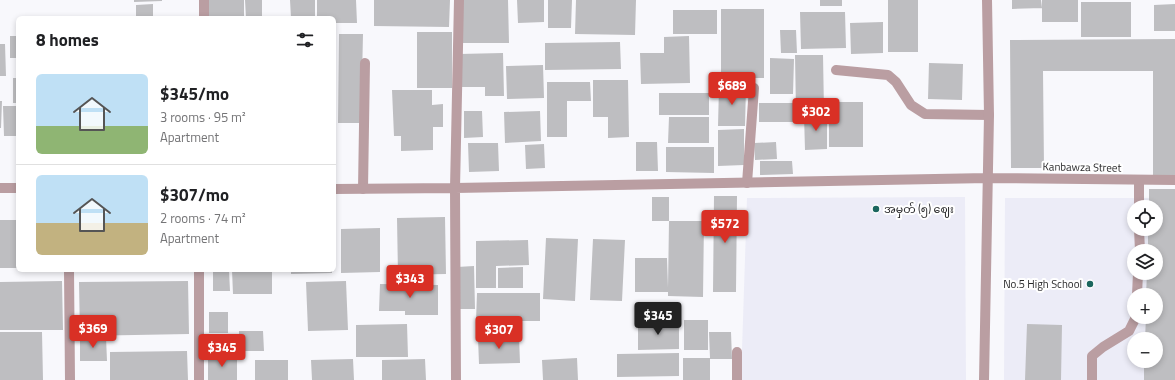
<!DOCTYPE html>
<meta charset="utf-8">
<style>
body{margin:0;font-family:"Titillium Web","Noto Sans Myanmar",sans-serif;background:#f6f6f6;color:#202124;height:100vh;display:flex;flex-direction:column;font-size:15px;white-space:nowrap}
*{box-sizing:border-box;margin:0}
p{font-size:13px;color:#757577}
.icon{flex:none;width:22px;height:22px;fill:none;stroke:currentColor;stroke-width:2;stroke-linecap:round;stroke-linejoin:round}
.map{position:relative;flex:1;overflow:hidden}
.sheet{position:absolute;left:16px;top:16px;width:320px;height:256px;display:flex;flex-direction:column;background:#fff;border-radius:6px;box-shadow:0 2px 6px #0003}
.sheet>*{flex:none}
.buttons{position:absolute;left:1127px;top:200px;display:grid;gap:8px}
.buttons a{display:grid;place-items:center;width:36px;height:36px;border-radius:50%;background:#fff;box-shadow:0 2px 6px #0003;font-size:20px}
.price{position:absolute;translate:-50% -34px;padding:0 9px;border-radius:4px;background:#d93025;color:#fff;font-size:13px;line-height:26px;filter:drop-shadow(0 1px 2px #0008)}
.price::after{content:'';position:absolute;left:50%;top:24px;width:12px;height:9px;margin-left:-6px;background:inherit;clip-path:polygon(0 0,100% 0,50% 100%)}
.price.on{background:#222;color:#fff}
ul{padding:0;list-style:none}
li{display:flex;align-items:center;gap:12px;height:100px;padding:0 20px}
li+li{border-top:1px solid #e0e0e0}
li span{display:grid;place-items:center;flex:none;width:112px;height:80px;border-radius:6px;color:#555}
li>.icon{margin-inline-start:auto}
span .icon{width:48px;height:48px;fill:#fffc;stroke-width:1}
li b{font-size:17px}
h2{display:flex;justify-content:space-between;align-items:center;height:48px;padding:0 20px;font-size:17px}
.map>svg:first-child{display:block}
.built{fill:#ececf7;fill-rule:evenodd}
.building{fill:#bebec1}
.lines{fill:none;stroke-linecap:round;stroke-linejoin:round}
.lane{stroke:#ba9ea2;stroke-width:10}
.street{stroke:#ba9ea2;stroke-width:10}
.poi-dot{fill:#1b665e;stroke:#fff;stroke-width:1.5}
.labels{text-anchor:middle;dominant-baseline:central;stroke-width:4;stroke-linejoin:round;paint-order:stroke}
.street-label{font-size:11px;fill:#272729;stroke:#fff}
.poi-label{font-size:11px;fill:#272729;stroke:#fff;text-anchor:start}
</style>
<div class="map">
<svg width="1175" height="380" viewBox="0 0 1175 380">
<rect width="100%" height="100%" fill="#f8f8fc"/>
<path class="built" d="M965 197 966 380H741L747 198Z
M1005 198H1175V380H1004ZM1134 207H1156V229H1134ZM1134 251H1156V273H1134ZM1134 295H1156V317H1134ZM1134 339H1156V361H1134Z"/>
<path class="building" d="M134 0H162V1L134 2Z
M206 0H244V18H206Z
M245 0H262V18H246Z
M290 0H315V18H291Z
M317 0H356L357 23H334V18H317Z
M374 0H450L449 27 374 26Z
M463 0H508L509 43H463Z
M517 0H544V22L518 23Z
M548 0H572L571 28H548Z
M576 0H636L635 35 575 34Z
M820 0H842V6H820Z
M888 0H918V52H888Z
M1012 0H1041L1042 8 1012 9Z
M1042 0H1078V22H1042Z
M1081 2H1131V37H1081Z
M153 4V18H136V5Z
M1175 4V31H1154V5Z
M721 9H764V78H721Z
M673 10H717V34H673Z
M800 12H845L846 48 801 49Z
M287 16V18H265V17Z
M883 22V53L851 54 850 23Z
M780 30H796L797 53H781Z
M417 32H452V88H417Z
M339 34H363L361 123H338Z
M10 36H18V58H10Z
M689 36 690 83 641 84 640 53H664V37Z
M1175 39V175H1153V71H1043L1044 168H1011L1010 40Z
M620 42 621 69 545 70V43Z
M0 44H5L6 76H0Z
M503 53 504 96H485V87H459V54Z
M795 55H823L824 111H796Z
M770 58 794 59 793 94H770Z
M929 63 963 64 962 100 928 99Z
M543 65 544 98 507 99 506 66Z
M13 78H18V103H13Z
M593 80H628L629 137 608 138V117H593Z
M547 82H590L591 101H567V137H547Z
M719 87H746L745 126H718Z
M392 90H432V105L443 104V127H433V150L401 151V136H394Z
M659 93H709V115H659Z
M0 101H2L1 128H0Z
M829 102H863V147H829Z
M759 103H793V122H759Z
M3 106H18V136H4Z
M464 111H482L483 137 464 138Z
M540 111 541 141 505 143 504 112Z
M804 115H827V149L805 150Z
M669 117H709V143H668Z
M744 129V165L718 166V130Z
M636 142H657L658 171H636Z
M776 142 777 159 755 160 754 143Z
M468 143H498L499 171 469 172Z
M544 144 545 168 526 169 525 145Z
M666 147H714V173L666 172Z
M760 161H792L793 174 760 175Z
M1149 189H1175V380H1144V361H1156V339H1145L1146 317H1156V295H1146L1147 273H1156V251H1148V229H1156V207H1149Z
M714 196H737L736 292H713Z
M652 197H669V221H704L703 297 668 296V292H635V258H667L668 288 669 221H652Z
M445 217 446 274 398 275 397 218Z
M0 220H18V268H0Z
M380 228V272L341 273V229Z
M546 238 578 239 575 301 543 299Z
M593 239 625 240 622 301 590 300Z
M528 240 529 265 496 266V288H476V241Z
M474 266 475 309H458L457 267Z
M523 267V288H498V268Z
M213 270H229L230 291H213Z
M232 270H272V294H233Z
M291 270H332V273L291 274Z
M62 281 63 330H0V282Z
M188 281 189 334 80 336 79 282Z
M346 281 348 330 308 331 306 282Z
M380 284 438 285V315H405V311H379Z
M477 293H540V321H476Z
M209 312H228V333H209Z
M684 320H708V350H684Z
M638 323H679V349L638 350Z
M407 324 408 357H356V325Z
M1027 324 1062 325 1061 380H1025Z
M239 331H263L264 351H239Z
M0 332H42L43 380H0Z
M709 332H731L732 359H710V380H683V358H710Z
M210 334H237L238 353 210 354Z
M519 336 520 363 479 364 478 338Z
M80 337H106L107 361H80Z
M187 351 188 380H110V352Z
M679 353V376L617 377V354Z
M208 355H237V380H208Z
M577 358 578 380H543L542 360Z
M353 359 354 380H312L311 360Z
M425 359 426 380H382V360Z
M255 360H288V380H255Z"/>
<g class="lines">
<path class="lane" d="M836 70 888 75 896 82 911 105 925 114 989 115
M1139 180V207
M747 183 754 88
M363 189 365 63
M1139 229 1140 251
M1137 295 1138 273
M737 380V352
M1092 380V356L1103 347 1129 331 1136 317"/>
<path class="street" d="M204 18V0
M0 188H18
M334 189 455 188 988 178 1175 180
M69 270 70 380
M199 380V270
M456 380 455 188 459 0
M984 380 989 115 987 0"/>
</g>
<g class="poi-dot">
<circle cx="876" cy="209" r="4"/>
<circle cx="1090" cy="284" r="4"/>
</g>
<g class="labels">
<g class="street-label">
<text transform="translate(1082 167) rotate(1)">Kanbawza Street</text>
</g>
<g class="poi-label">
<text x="884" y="209">အမှတ် (၅) ဈေး</text>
<text x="1082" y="284" text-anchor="end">No.5 High School</text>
</g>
</g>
</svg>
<div class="buttons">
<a><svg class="icon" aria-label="locate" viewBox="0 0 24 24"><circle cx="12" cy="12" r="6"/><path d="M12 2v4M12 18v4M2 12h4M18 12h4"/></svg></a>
<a><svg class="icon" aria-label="layers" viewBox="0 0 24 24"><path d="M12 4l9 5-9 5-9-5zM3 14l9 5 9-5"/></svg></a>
<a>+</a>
<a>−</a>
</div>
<b class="price" style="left:732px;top:106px">$689</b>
<b class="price" style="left:816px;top:132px">$302</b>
<b class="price" style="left:725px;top:244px">$572</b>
<b class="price" style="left:410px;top:299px">$343</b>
<b class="price on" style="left:658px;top:336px">$345</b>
<b class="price" style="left:93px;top:349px">$369</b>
<b class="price" style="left:499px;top:350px">$307</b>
<b class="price" style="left:222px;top:368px">$345</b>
<section class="sheet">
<h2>8 homes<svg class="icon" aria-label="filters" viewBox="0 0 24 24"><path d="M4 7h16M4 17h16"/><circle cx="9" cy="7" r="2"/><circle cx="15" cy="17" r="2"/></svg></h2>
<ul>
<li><span style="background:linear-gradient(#bfe0f5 65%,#8fb573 0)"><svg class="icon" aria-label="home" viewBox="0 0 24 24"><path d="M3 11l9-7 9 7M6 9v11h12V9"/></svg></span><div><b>$345/mo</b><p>3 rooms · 95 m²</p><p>Apartment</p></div></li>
<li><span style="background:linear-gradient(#bfe0f5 60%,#c2b280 0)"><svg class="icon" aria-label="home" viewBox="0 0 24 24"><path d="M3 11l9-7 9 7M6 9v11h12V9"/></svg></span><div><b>$307/mo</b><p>2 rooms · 74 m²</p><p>Apartment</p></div></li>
</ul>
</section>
</div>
